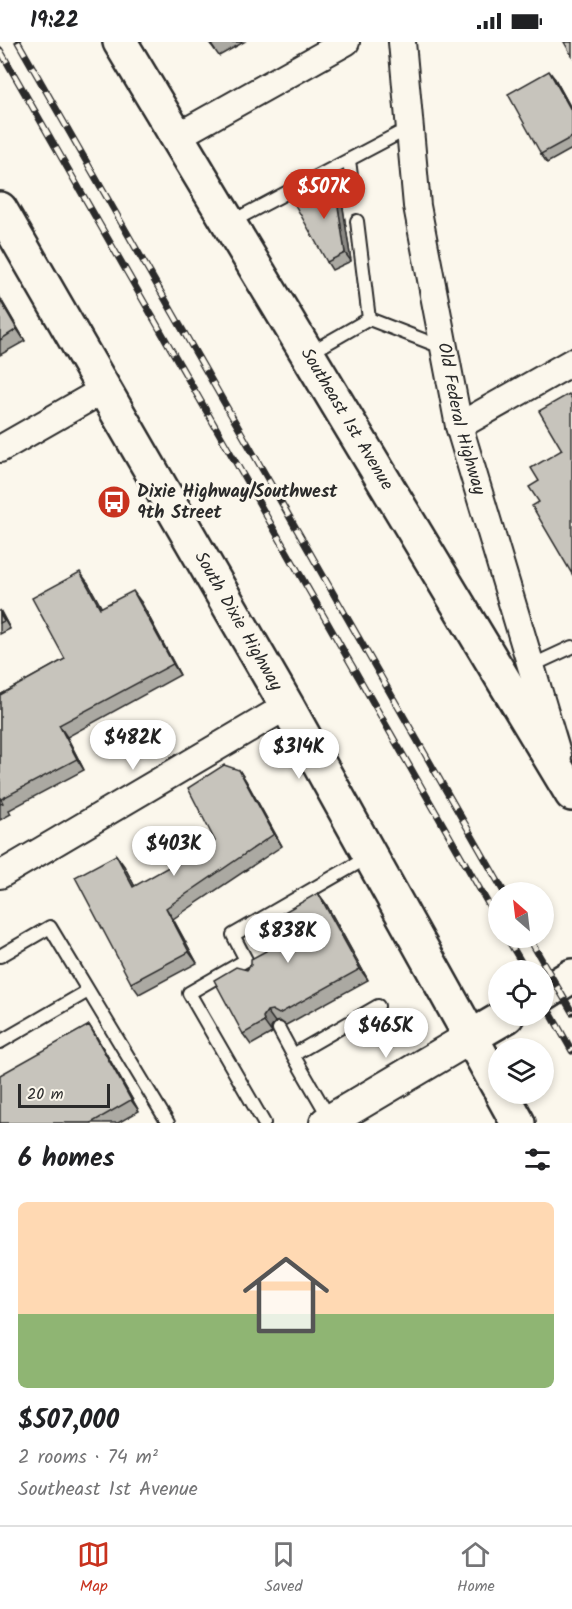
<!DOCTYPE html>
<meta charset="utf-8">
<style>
body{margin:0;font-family:Kalam,sans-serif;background:#f6f6f6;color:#202124;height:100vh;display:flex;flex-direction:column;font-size:22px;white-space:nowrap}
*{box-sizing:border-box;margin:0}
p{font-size:20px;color:#757577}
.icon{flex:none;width:33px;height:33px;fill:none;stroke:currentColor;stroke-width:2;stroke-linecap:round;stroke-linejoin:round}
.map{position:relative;height:1081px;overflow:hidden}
.sheet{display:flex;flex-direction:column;background:#fff;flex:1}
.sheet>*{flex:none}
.needle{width:39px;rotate:332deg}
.buttons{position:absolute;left:488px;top:840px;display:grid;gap:12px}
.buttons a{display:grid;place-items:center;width:66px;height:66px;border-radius:50%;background:#fff;box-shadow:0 3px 9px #0003;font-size:30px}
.scale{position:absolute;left:18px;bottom:15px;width:92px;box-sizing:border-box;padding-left:6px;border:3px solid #2b2b2b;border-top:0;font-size:16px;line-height:21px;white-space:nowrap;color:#2b2b2b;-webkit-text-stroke:4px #fbf7ec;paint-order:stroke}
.price{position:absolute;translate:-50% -51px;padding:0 14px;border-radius:21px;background:#fff;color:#222;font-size:20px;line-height:39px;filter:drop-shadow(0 2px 3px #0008)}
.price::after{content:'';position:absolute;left:50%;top:36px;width:18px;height:14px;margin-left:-9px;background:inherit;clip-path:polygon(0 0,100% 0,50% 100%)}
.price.on{background:#c8321e;color:#fff}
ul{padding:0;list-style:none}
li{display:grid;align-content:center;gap:12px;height:318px;padding:0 18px}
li+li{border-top:2px solid #e0e0e0}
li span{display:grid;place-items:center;height:186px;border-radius:9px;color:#555}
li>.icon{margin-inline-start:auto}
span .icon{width:108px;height:108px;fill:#fffc;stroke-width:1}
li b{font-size:26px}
h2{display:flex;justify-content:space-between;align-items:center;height:72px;padding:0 18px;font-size:26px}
.status{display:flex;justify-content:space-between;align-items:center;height:42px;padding:0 30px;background:#fff;direction:ltr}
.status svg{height:16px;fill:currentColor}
.dock{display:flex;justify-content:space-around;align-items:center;height:84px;border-top:2px solid #e0e0e0;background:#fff;font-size:16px;color:#757577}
.dock a{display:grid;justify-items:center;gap:3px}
.dock .on{color:#c8321e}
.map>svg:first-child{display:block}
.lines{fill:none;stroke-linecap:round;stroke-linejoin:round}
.service-casing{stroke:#2b2b2b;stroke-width:16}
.minor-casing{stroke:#2b2b2b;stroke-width:30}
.tertiary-casing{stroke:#2b2b2b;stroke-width:36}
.secondary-casing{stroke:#2b2b2b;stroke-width:38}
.service{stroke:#fbf7ec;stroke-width:12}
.minor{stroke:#fbf7ec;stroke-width:26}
.tertiary{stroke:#fbf7ec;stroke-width:32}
.secondary{stroke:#fbf7ec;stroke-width:33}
.rail-casing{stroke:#2b2b2b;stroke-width:7}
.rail{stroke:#fbf7ec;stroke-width:4.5;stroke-dasharray:14;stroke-linecap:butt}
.wall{fill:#aba9a2;stroke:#2b2b2b;stroke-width:1.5}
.shaded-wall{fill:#8b8984;stroke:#2b2b2b;stroke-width:1.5}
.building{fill:#c7c4bc;stroke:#2b2b2b;stroke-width:1.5}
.labels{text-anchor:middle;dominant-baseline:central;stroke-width:6;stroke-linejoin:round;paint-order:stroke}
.street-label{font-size:18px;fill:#2b2b2b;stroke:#fbf7ec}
.poi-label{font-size:18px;font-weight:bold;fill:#2b2b2b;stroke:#fbf7ec;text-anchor:start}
</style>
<div class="status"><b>19:22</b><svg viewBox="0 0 49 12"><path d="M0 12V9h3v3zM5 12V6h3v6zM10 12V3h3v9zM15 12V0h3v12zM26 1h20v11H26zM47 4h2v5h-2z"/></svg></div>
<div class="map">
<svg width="572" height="1081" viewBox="0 0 572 1081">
<rect width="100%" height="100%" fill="#fbf7ec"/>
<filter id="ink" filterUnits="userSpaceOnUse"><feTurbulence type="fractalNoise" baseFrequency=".0167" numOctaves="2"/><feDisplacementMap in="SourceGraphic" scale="12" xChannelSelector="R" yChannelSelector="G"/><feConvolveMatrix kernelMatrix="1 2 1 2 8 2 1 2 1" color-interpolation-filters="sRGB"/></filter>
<g filter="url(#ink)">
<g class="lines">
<g class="service-casing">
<path id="service" d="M349 118 353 150
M357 179 369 277
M229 181 409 86
M369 277 444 306
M308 312 369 277
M531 624 572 605
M0 914 50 885 168 1081
M279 987 293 1013
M0 1000 88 949
M330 1077 293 1013 378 964
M264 1081 189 951 246 918 233 893 370 814"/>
</g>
<g class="minor-casing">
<g id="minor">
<path id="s1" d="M402 0 417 164 459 384 558 714"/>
<path d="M176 95 346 0"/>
<path d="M459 384 572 320"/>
<path d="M0 407 105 347"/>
<path d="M0 833 287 664"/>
</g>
</g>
<g class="tertiary-casing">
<path id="tertiary" d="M326 1081 471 995"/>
</g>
<g class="secondary-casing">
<g id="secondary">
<path id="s2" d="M120 0 572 752"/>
<path id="s3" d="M0 167 287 664 498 1044"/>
<path d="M543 952 572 934"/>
<path d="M471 995 507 974"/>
<path d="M502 1052 518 1081"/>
</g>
</g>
<use href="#service" class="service"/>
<use href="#minor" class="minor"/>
<use href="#tertiary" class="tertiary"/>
<use href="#secondary" class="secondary"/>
<g class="rail-casing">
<path id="rail" d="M18 0 504 850
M0 8 498 879
M507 896 526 928
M529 896 572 970
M543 958 572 1009"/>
</g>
<use href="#rail" class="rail"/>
</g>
<path class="wall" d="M209 0H244L219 14Z
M555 37 572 68V107L547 121 541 112Z
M334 138 340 146 351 219 332 228 327 220Z
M0 256 25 299 0 313Z
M88 541 101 566 141 560 180 633 67 695 84 728 9 768 11 772 0 778V653L65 617Z
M0 568 10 587 0 592Z
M239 728 246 739 282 804 173 877 197 921 139 952 131 941 116 813 124 824 135 845 215 799Z
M318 851 326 862 368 938 286 983 280 979 275 980 271 986 272 991 251 1003 243 992 247 928 266 909Z
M89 983 96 994 139 1069 118 1081H0Z"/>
<path class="shaded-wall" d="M549 29 555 37 572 68V70Z
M334 138 340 146 351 219 345 211Z
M0 256 25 299 17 287 0 258Z
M80 530 88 541 108 577 100 566Z
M133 549 141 560 180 633 173 622Z
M0 568 10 587 0 571Z
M59 683 67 695 84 728 77 717Z
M239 728 246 739 282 804 274 792Z
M116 813 124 824 141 856 133 845Z
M318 851 326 862 368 938 360 927Z
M166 866 173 877 197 921 189 910Z
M267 969 275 980 271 986 272 991 264 980 263 975Z
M89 983 96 994 139 1069 131 1058Z"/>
<path class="building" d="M209 0H217L211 3Z
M564 0H572V14Z
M549 29 572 70V95L541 112 508 52Z
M334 138 345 211 327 220 294 161Z
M0 258 17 287 0 298Z
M569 352 572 357V532L532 464 539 460 529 445 539 439 531 426 562 408 539 369Z
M80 530 100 566 133 549 173 622 59 683 77 717 1 757 3 761 0 762V653L65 617 32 556Z
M0 571 4 579 0 581Z
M224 723 239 728 274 792 166 866 189 910 131 941 75 835 116 813 133 845 215 799 188 746Z
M318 851 360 927 279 972 272 968 267 969 263 975 264 980 243 992 214 938 236 925 247 928 251 923V917L266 909 254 887Z
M89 983 131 1058 91 1081H0V1033Z"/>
</g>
<defs>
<g id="bus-disc" transform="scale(1.725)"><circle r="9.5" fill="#c8321e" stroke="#fbf7ec"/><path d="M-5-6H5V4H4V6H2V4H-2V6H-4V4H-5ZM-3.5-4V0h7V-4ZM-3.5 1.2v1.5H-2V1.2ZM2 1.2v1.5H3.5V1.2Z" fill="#fff"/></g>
</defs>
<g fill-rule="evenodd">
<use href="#bus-disc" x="114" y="460"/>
</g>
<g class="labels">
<g class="street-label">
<text stroke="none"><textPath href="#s2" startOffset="440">Southeast 1st Avenue</textPath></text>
<text stroke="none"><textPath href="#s1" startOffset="382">Old Federal Highway</textPath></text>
<text stroke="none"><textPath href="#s3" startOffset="476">South Dixie Highway</textPath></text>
</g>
<g class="poi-label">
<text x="137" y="450">Dixie Highway/Southwest<tspan x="137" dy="21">9th Street</tspan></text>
</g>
</g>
</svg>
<div class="buttons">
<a><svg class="needle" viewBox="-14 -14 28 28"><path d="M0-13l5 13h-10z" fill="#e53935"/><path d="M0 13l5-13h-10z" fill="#757577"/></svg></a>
<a><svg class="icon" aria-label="locate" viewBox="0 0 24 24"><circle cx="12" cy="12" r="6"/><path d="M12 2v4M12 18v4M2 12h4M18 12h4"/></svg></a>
<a><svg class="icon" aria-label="layers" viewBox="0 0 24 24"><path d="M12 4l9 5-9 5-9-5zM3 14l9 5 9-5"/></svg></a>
</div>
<div class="scale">20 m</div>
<b class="price on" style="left:324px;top:178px">$507K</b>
<b class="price" style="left:133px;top:729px">$482K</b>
<b class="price" style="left:299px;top:738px">$314K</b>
<b class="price" style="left:174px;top:835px">$403K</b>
<b class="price" style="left:288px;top:922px">$838K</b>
<b class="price" style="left:386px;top:1017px">$465K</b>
</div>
<section class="sheet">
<h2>6 homes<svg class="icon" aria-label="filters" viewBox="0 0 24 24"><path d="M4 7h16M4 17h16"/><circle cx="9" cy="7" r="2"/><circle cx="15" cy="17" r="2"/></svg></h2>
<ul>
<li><span style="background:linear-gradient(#ffd9b3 60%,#8fb573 0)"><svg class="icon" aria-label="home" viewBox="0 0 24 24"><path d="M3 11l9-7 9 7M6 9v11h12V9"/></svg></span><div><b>$507,000</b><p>2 rooms · 74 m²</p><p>Southeast 1st Avenue</p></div></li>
</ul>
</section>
<nav class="dock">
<a class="on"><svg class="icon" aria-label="map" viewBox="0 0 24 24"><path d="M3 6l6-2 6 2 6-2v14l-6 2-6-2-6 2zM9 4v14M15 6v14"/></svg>Map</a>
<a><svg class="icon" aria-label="saved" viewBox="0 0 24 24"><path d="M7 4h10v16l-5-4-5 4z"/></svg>Saved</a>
<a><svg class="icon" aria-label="home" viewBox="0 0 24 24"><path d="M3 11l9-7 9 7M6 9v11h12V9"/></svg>Home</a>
</nav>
